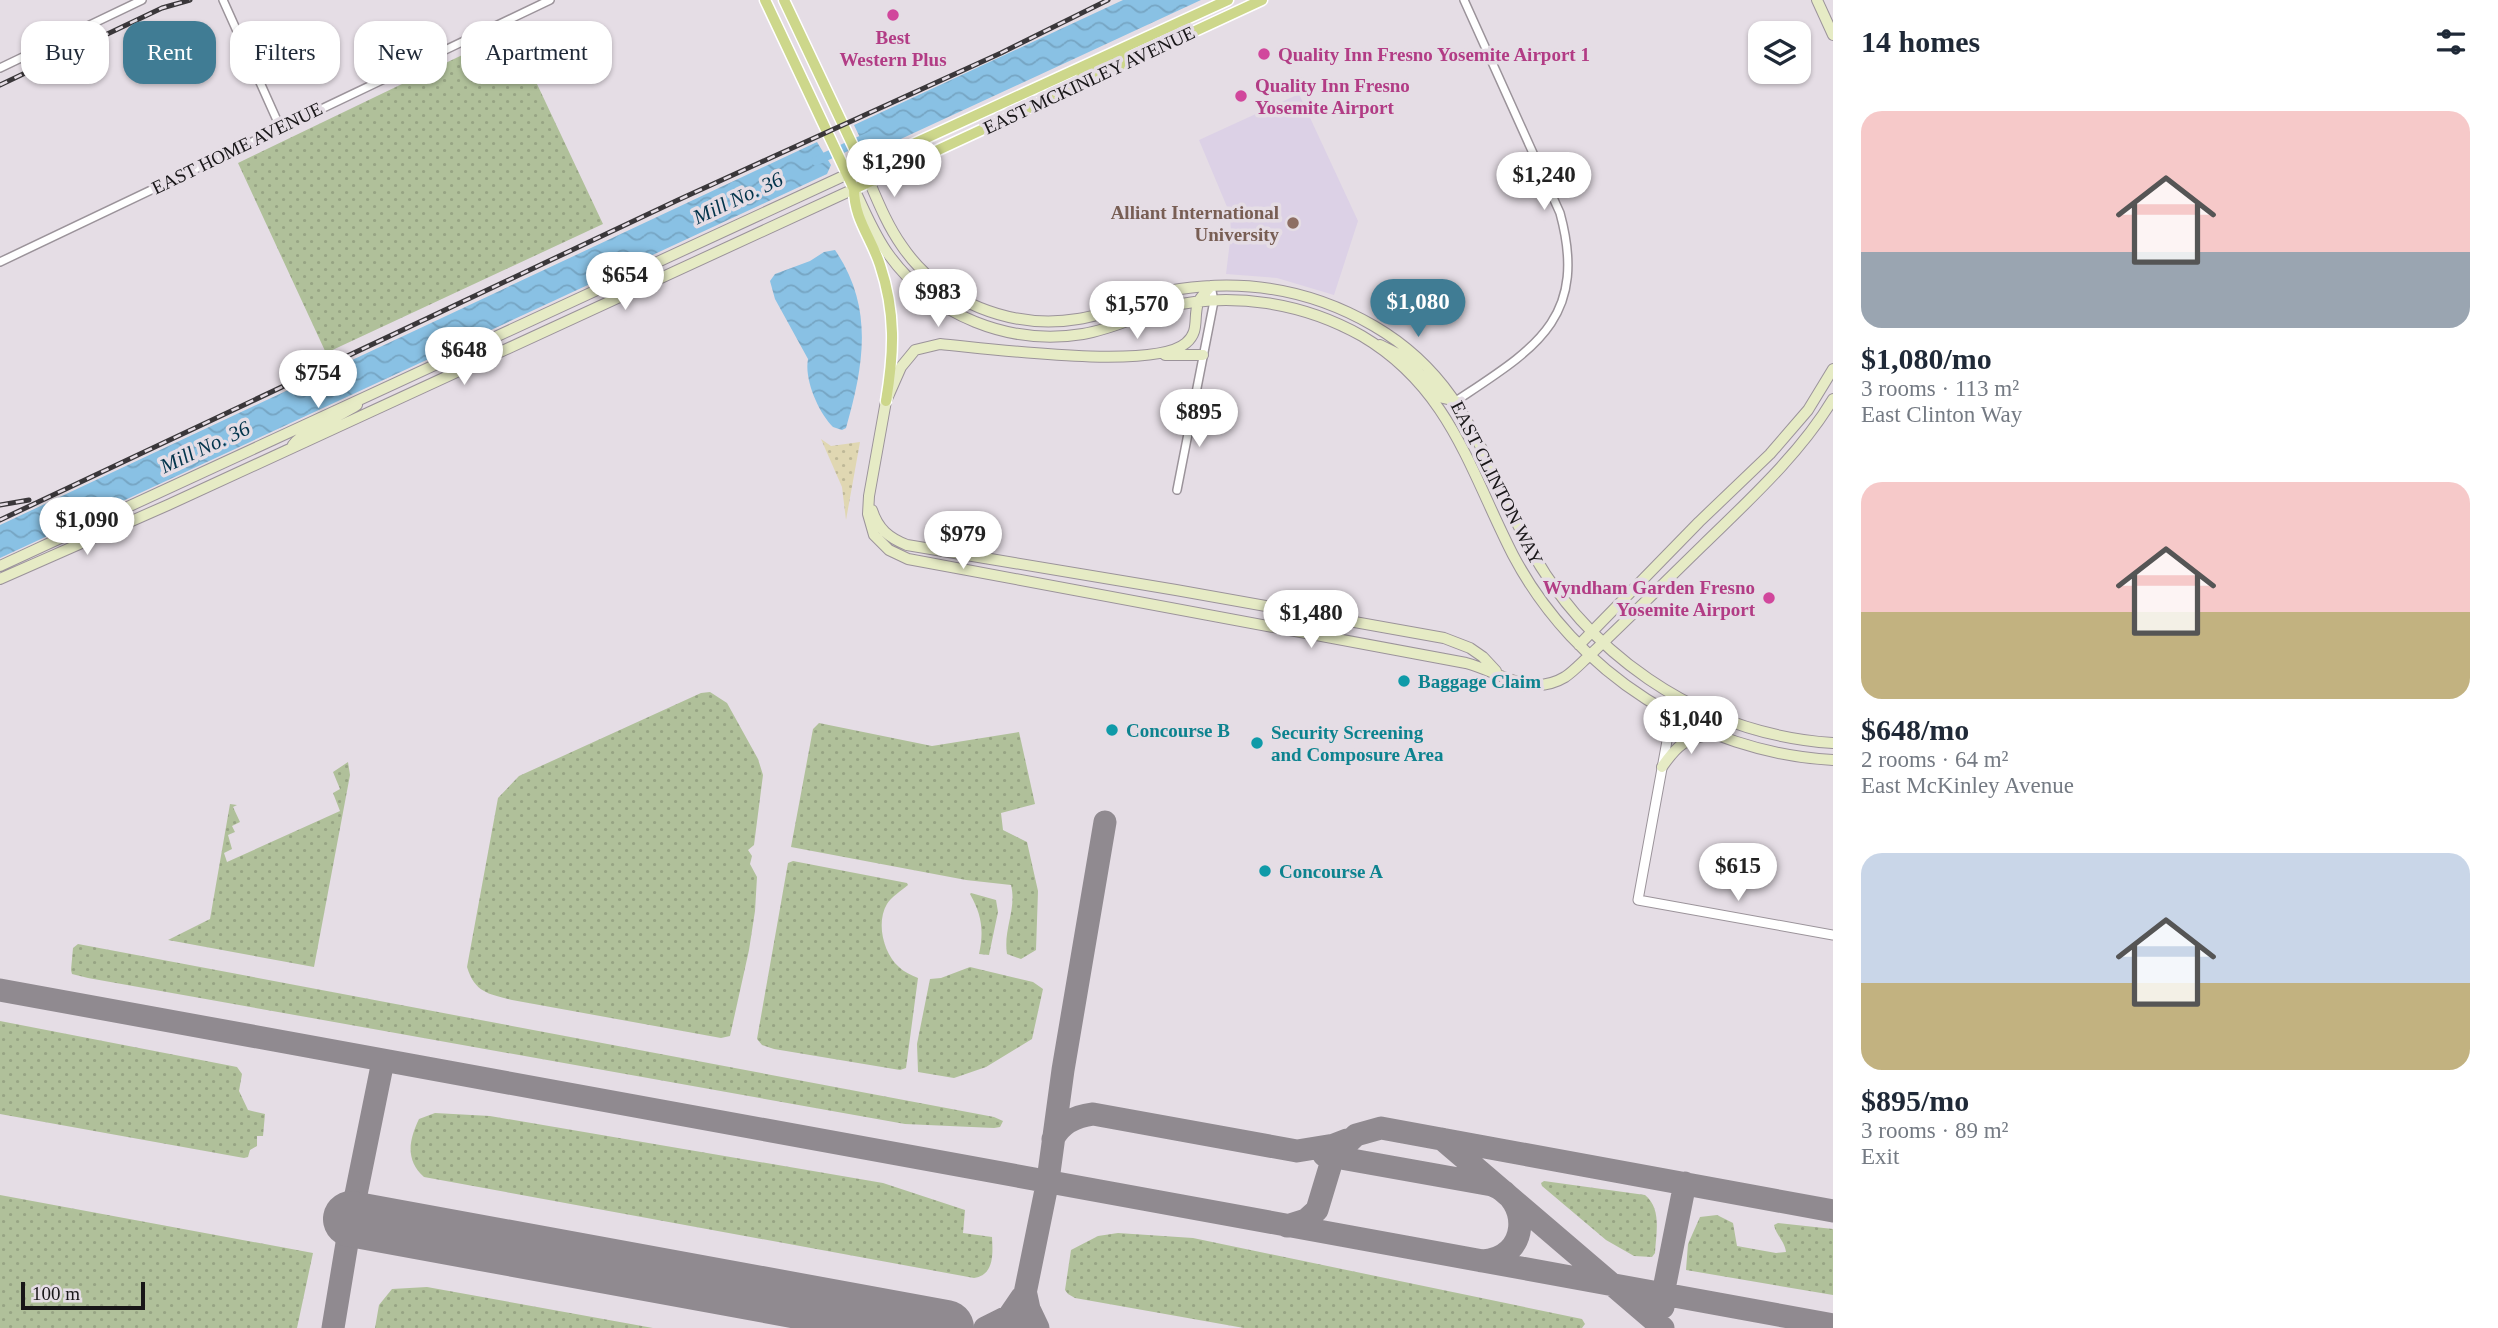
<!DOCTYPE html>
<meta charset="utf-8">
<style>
body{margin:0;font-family:"Times New Roman",serif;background:#f6f6f7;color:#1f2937;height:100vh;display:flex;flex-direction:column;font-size:26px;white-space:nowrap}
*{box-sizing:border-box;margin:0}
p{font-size:23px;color:#747a83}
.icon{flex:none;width:38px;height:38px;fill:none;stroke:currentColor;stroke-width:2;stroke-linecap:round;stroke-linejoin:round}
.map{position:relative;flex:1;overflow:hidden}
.sheet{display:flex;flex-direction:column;background:#fff;width:665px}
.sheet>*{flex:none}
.banner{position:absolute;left:21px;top:21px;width:665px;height:63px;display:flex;gap:14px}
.tools{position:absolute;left:1748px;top:21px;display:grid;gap:14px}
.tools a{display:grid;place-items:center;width:63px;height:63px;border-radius:14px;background:#fff;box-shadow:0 2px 5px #0004;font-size:35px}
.scale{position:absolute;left:21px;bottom:18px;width:124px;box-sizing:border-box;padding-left:7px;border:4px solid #181618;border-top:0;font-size:19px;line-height:24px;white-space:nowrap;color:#181618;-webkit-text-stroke:5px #e5dde5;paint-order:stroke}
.price{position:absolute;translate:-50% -60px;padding:0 16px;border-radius:24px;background:#fff;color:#222;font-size:23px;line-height:46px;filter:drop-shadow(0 2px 4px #0008)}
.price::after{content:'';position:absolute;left:50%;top:42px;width:21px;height:16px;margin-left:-10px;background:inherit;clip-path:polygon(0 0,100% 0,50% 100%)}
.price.active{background:#407c94;color:#fff}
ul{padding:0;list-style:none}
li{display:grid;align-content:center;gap:14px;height:371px;padding:0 28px}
li span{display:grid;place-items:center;height:217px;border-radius:21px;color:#555}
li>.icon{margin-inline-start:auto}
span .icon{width:126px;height:126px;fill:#fffc;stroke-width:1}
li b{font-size:30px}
h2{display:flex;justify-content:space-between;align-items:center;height:84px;padding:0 28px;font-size:30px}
.tag{padding:0 24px;border-radius:21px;background:#fff;box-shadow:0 2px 5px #0004;font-size:24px;line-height:63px}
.tag.active{background:#407c94;color:#fff}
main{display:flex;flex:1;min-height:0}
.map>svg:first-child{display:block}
.education{fill:#dcd1e6}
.grass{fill:url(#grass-dots)}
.sand{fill:url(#sand-dots)}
.water{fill:url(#water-waves)}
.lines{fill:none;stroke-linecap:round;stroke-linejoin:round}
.canal{stroke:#89c1e4;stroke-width:9}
.taxiway{stroke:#908a90;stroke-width:23}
.runway{stroke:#908a90;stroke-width:56}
.minor-casing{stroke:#9b939a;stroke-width:10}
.tertiary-casing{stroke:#9b939a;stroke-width:11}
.secondary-casing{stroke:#9b939a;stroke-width:12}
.primary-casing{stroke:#fff;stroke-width:13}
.minor{stroke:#fff;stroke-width:7}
.tertiary{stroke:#fff;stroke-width:9}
.secondary{stroke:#e6ebc5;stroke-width:10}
.primary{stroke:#cdd78b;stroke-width:10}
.rail-casing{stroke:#3a373a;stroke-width:5}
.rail{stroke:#e5dde5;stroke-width:2.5;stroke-dasharray:8;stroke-linecap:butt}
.hotel-dot{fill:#d1479c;stroke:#e5dde5;stroke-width:2.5}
.education-dot{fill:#8d6e63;stroke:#e5dde5;stroke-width:2.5}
.culture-dot{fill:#0f9aa8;stroke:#e5dde5;stroke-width:2.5}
.labels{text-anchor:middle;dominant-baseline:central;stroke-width:7;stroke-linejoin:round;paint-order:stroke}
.hotel-label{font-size:19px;font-weight:bold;fill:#b23c85;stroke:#e5dde5;text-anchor:start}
.street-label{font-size:19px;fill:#181618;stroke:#e5dde5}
.education-label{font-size:19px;font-weight:bold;fill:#785e54;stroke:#e5dde5;text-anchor:end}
.culture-label{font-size:19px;font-weight:bold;fill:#0d838f;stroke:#e5dde5;text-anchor:start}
.water-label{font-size:21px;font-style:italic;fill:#03344b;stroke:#e5dde5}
</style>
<main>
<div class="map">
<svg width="1833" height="1328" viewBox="0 0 1833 1328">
<defs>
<pattern id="grass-dots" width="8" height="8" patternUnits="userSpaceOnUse" patternTransform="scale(1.75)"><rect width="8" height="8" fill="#b0c09a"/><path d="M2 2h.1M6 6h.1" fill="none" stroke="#97a484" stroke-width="1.8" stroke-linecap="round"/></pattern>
<pattern id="sand-dots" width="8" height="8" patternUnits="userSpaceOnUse" patternTransform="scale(1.75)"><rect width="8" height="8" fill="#e0d7b2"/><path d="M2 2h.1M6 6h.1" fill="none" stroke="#bfb898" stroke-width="1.8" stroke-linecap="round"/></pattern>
<pattern id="water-waves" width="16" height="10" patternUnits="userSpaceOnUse" patternTransform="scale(1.75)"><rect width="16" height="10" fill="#89c1e4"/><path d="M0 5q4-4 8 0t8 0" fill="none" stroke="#76a5c3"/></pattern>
</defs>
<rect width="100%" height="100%" fill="#e5dde5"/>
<path class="education" d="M1299 94 1358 221 1334 295 1277 278 1226 274 1231 233 1230 214 1199 140Z"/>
<path class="grass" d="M512 31 603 224 326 353 238 163Z
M710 692 727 703 758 759 763 775 754 845 748 850 752 856 750 864 757 877 755 911 749 950 730 1036 721 1038 512 1000C489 994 475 993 467 967L498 798 519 776 701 693Z
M819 723 932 746 1019 732 1035 804 1001 813 1003 830 1027 842 1038 891 1036 950 1021 959 1007 954C1003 930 1017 909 1011 885L966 880 791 847 813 729Z
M348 762 350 775 314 967 168 940 210 919 230 804 237 805 233 807 240 822 232 826 235 832 228 835 232 849 224 853 227 862 340 811 333 793 340 789 333 772Z
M793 861 907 883 908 885C901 891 891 897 887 904 876 922 883 953 899 967 904 972 911 975 918 978L906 1068 900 1070 774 1049 762 1045 757 1039 788 863Z
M971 893 996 900 998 912 989 955 979 954C984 931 982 915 970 894Z
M78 944 994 1117 1003 1121 1000 1127 994 1128 905 1124 88 978 72 974 71 970 73 948Z
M970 967 1033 982 1043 989 1032 1039 986 1067 954 1078 918 1072 917 1044 930 979 941 978Z
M0 1021 237 1067 242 1074 239 1091 248 1110 265 1114 263 1136H257V1146L250 1150 248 1157 244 1158 0 1114Z
M435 1113 490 1116 883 1183 965 1210 963 1233 992 1237C993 1255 994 1275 974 1278L424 1177C405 1160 409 1140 419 1119Z
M1544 1181 1645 1195C1662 1209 1656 1233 1655 1253L1652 1257 1634 1256 1606 1240 1542 1186 1541 1183Z
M0 1195 313 1253 297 1328H0Z
M1717 1215 1733 1223 1737 1246 1776 1253 1786 1252C1785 1242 1776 1235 1774 1225L1778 1223 1833 1229V1295L1686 1270 1688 1244 1700 1217Z
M1118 1233 1193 1238 1582 1319 1585 1324 1582 1328H1244L1075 1298 1068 1294 1065 1290 1071 1250 1098 1236Z
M427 1287 653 1328H375L379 1305 392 1289Z"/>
<path class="sand" d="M821 439 831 446 860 442 846 520 842 487Z"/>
<path class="water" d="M1123 0H1201L877 150 865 148 854 125Z
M817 142 831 165 827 174 0 558V525Z
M835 250C874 307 864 365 846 428L842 430 833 427C819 413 804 380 808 359L775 299 770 281 775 274 810 261 824 252Z"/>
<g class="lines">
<path class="canal" d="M816 161 870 136"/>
<path class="taxiway" d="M0 990 1833 1325
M1053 1139C1061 1123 1076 1116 1093 1114L1297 1151 1334 1145 1347 1140
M1442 1139 1663 1328
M1324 1155 1492 1185C1532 1200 1529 1259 1482 1261
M1287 1226 1306 1220 1317 1210 1333 1157 1356 1135 1381 1128 1833 1211
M1026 1295 1029 1309 1038 1328
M1663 1307V1294L1685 1183
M936 1326 951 1328
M333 1328 351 1219 383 1061
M985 1328 1009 1316 1022 1297
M1018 1328 1048 1180 1063 1070 1105 822"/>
<path class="runway" d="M351 1219 946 1328"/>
<g class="minor-casing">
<path id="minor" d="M223 0 280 127
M0 68 142 0
M0 262 550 0
M1456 401C1534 349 1589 319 1560 213L1464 0
M1177 490 1214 301 1211 286"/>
</g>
<g class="tertiary-casing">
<path id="tertiary" d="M1675 697 1638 900 1833 935"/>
</g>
<g class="secondary-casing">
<path id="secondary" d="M1817 0 1833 35
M1211 286C1207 291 1200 297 1198 303 1193 318 1200 331 1186 343 1154 371 986 348 940 344L915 350 901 367 886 401 869 496 868 514 874 535 889 550 908 559 1466 663C1500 672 1530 698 1565 677 1574 671 1582 662 1590 655 1628 619 1665 582 1702 546 1748 501 1800 454 1833 399
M1380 345 1402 356 1443 398 1456 401
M1165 355H1203
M292 447C295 435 343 415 357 405
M872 510C878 529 889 538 907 545L1176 590 1444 638 1470 648 1483 657 1496 671
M0 566 863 167C875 194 885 222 902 246 940 302 1012 330 1078 319 1114 314 1145 294 1180 289 1248 279 1314 291 1374 326 1460 376 1479 448 1521 531 1580 652 1698 734 1833 743
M0 579 168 505 854 189C865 211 874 235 889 255 933 316 1010 346 1083 334 1113 329 1139 315 1167 307 1232 291 1304 303 1362 336 1450 388 1470 471 1513 555 1575 673 1700 753 1833 760
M1579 645 1699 522 1770 454 1808 410 1833 369
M1662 767C1678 744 1685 739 1712 734"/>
</g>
<g class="primary-casing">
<path id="primary" d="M765 0 854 189C854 219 871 237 880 265 896 313 894 353 886 401
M784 0 863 167 1228 0
M1076 83 1085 74 1125 55
M854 189 1262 0"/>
</g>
<use href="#minor" class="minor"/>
<use href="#tertiary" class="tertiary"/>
<use href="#secondary" class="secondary"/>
<use href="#primary" class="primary"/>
<g class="rail-casing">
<path id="rail" d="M0 85 162 8 190 0
M0 505 29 500
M0 520 678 200 1001 53 1108 0"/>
</g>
<use href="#rail" class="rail"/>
</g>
<g class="hotel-dot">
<circle cx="893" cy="15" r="7"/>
<circle cx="1264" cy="54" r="7"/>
<circle cx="1241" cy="96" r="7"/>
<circle cx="1769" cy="598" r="7"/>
</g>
<circle class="education-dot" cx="1293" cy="223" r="7"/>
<g class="culture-dot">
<circle cx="1404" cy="681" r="7"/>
<circle cx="1112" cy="730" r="7"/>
<circle cx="1257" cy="743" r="7"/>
<circle cx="1265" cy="871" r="7"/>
</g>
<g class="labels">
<g class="hotel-label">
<text x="893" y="37" text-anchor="middle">Best<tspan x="893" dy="22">Western Plus</tspan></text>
<text x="1278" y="54">Quality Inn Fresno Yosemite Airport 1</text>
<text x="1255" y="85">Quality Inn Fresno<tspan x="1255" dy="22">Yosemite Airport</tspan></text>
<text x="1755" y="587" text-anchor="end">Wyndham Garden Fresno<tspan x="1755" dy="22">Yosemite Airport</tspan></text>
</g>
<g class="street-label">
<text transform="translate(1089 80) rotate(-25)">EAST MCKINLEY AVENUE</text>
<text transform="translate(237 148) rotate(-26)">EAST HOME AVENUE</text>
<text transform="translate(1497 483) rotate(63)">EAST CLINTON WAY</text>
</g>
<g class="education-label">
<text x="1279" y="212">Alliant International<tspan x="1279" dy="22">University</tspan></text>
</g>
<g class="culture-label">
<text x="1418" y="681">Baggage Claim</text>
<text x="1126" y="730">Concourse B</text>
<text x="1271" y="732">Security Screening<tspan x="1271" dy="22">and Composure Area</tspan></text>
<text x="1279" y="871">Concourse A</text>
</g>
<g class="water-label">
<text transform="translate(738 198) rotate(-25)">Mill No. 36</text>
<text transform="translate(205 447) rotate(-25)">Mill No. 36</text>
</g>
</g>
</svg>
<div class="tools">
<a><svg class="icon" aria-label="layers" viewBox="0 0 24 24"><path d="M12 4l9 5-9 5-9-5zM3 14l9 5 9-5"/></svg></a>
</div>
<div class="scale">100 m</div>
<b class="price" style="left:894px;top:199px">$1,290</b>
<b class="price" style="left:1544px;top:212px">$1,240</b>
<b class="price" style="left:625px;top:312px">$654</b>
<b class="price" style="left:938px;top:329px">$983</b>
<b class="price active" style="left:1418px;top:339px">$1,080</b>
<b class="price" style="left:1137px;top:341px">$1,570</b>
<b class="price" style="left:464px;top:387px">$648</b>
<b class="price" style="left:318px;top:410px">$754</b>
<b class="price" style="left:1199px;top:449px">$895</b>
<b class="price" style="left:87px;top:557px">$1,090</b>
<b class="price" style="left:963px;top:571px">$979</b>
<b class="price" style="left:1311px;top:650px">$1,480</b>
<b class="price" style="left:1691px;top:756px">$1,040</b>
<b class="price" style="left:1738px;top:903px">$615</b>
<div class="banner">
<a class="tag">Buy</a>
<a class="tag active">Rent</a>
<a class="tag">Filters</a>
<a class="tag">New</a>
<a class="tag">Apartment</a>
</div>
</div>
<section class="sheet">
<h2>14 homes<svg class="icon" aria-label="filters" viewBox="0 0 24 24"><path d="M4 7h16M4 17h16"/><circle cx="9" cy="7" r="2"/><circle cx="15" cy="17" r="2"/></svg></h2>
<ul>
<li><span style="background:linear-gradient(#f6c9c9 65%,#9aa5b1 0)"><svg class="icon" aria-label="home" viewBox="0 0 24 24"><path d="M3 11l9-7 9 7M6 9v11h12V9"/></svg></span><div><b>$1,080/mo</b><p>3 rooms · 113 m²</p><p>East Clinton Way</p></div></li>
<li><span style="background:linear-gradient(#f6c9c9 60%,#c2b280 0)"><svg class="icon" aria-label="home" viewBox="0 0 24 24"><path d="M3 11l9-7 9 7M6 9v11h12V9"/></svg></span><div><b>$648/mo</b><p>2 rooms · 64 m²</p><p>East McKinley Avenue</p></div></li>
<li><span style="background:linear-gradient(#c9d6e8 60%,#c2b280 0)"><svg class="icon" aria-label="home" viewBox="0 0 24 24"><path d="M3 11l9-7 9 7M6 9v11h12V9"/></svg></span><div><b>$895/mo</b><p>3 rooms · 89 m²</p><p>Exit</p></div></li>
</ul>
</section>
</main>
